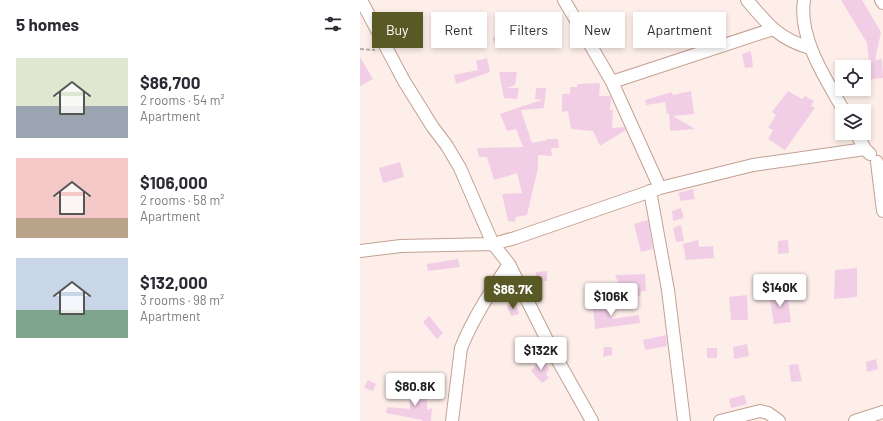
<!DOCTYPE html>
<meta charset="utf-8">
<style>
body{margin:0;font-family:Barlow,sans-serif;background:#f2f2f3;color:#2b2b33;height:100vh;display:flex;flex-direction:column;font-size:15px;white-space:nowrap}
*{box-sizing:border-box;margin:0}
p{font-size:13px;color:#7c7c81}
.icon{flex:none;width:22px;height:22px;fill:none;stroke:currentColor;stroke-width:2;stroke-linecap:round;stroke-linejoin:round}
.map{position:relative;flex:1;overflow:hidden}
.drawer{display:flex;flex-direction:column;background:#fff;width:360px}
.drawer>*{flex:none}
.hud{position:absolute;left:12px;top:12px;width:380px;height:36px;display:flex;gap:8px}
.fabs{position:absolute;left:475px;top:60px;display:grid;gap:8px}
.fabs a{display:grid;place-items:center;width:36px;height:36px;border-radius:0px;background:#fff;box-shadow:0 2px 6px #0003;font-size:20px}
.price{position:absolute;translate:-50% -34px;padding:0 9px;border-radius:4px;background:#fff;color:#222;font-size:13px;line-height:26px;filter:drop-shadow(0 1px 2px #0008)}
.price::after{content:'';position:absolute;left:50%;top:24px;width:12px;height:9px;margin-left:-6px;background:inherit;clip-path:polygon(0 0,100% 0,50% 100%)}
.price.selected{background:#595926;color:#fff}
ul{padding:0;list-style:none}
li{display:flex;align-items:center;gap:12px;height:100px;padding:0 16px}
li span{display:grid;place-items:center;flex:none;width:112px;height:80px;border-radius:0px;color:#555}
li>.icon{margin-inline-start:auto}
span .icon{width:48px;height:48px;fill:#fffc;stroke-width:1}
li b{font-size:17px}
h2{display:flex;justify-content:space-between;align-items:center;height:48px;padding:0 16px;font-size:17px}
.pill{padding:0 14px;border-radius:0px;background:#fff;box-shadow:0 2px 6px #0003;font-size:14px;line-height:36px}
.pill.selected{background:#595926;color:#fff}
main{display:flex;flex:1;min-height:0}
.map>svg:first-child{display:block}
.building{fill:#f2cee6}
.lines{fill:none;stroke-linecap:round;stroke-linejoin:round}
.minor-casing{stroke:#c3a093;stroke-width:14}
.path{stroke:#b8aaa5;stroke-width:2;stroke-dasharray:4 2;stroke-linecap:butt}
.minor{stroke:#fff;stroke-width:12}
</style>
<main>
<section class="drawer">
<h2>5 homes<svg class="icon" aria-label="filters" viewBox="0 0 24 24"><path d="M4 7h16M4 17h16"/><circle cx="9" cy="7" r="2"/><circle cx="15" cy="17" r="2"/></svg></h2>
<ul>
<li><span style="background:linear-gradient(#dfe7d0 60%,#9aa5b1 0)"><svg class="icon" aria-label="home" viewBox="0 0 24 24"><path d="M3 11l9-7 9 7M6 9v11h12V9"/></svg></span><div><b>$86,700</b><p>2 rooms · 54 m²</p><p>Apartment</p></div></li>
<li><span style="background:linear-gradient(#f6c9c9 75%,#b9a48a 0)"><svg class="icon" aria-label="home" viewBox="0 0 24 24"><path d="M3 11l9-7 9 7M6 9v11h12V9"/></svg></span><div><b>$106,000</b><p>2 rooms · 58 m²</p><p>Apartment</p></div></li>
<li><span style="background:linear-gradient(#c9d6e8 65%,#7fa58c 0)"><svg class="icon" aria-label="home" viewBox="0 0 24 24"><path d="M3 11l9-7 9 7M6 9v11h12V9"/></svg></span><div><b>$132,000</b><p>3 rooms · 98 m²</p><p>Apartment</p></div></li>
</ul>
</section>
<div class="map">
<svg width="523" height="421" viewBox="0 0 523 421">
<rect width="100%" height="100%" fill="#fdeee9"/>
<path class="building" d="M481 0H502L521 32 515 60 522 59 523 78 505 80 504 61 509 60 507 43Z
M306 14 307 27 296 28 297 32 281 34 279 17Z
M256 25 258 33 237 42 234 36Z
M139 34 145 45 137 48 132 38Z
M391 51 393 67 385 68 382 54Z
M0 57 13 79 0 86Z
M127 58 130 72 96 84 94 75 118 70 116 61Z
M139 72H157L155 85 147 88H159L157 99 144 98Z
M240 83 239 96H250L251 99 250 110H253L252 128 264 127 266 130 240 146 233 131 211 129 208 111 202 112V94H210V87H217V84Z
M176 88H186L184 108 161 110 172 143 187 140V139H198L199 148H191L192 156 178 155V168L167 215 156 217 155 222 148 221 142 194 162 193 157 173 134 180 127 157H119L117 148 163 147 156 129 147 131 140 114 160 107V108V107L182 100 175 99Z
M331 91 334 114 313 116 335 129 310 131 309 113 307 114 305 102 286 105 285 100 312 92 313 95Z
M428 91 442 99 445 96 454 101 451 106 455 108 425 150 408 139 413 130 408 128 416 115 412 112Z
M40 162 44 177 23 183 19 168Z
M333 189 335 199 321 201 318 193Z
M321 208 324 218 313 221 312 211Z
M288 220 293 249 281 252 274 224Z
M321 225 324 241 316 242 313 228Z
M338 240 339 247 353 246 354 258 326 260 323 244Z
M428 240 429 253 418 254V241Z
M98 259 100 267 68 271 67 264Z
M497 268V297L474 299 475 270Z
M187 271V281H175L176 272Z
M285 274 286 291H281L280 296 264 295 255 275Z
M427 292 431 322 414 324 409 295Z
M387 295 388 320H371L369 297Z
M156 303 159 314 151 316 147 306Z
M252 303V319L279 315 280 323 235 329 233 305Z
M69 316 83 333 77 339 63 322Z
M306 335 307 346 285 350 283 340Z
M387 344 389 356 374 359 373 347Z
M244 347H252V355L243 357Z
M347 348H357V358H347Z
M181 359 189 369 186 374 189 378 182 383 171 371Z
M516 359 518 369 507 372 506 362Z
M438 364 442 381 431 382 429 365Z
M8 380 16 384 13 391 4 388Z
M50 390H67V410L72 408 71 421H62V420L26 413 27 407 50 409Z
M384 395 387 404 371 408 369 399Z"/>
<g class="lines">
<g class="minor-casing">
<path id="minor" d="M1 0 44 81 72 126 87 146 100 168 133 244 155 238 300 188 393 165 505 149
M204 0 252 82 300 188
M387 0C408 25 419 39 450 48
M444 0C438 38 466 79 484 111
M521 0 523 3
M252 82 413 29
M496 133 505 149 510 154
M517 162 523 211
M290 191 308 290 324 421
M0 251 41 246 133 244 149 264C131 291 113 318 101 348L92 421
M149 264 192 350 232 421
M360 421 400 411 408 413 419 421
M495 421 523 412"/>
</g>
<path class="path" d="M0 49 15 50"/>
<use href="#minor" class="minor"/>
</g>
</svg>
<div class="fabs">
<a><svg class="icon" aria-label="locate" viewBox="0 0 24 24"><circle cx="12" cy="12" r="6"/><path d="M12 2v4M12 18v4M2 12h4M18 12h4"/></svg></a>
<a><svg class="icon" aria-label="layers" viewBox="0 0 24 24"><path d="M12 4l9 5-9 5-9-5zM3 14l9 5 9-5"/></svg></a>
</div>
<b class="price" style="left:420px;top:308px">$140K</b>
<b class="price selected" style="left:153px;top:310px">$86.7K</b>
<b class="price" style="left:251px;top:317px">$106K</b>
<b class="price" style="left:181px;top:371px">$132K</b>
<b class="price" style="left:55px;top:407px">$80.8K</b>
<div class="hud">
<a class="pill selected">Buy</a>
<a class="pill">Rent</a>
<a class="pill">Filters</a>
<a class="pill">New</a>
<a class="pill">Apartment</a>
</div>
</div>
</main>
